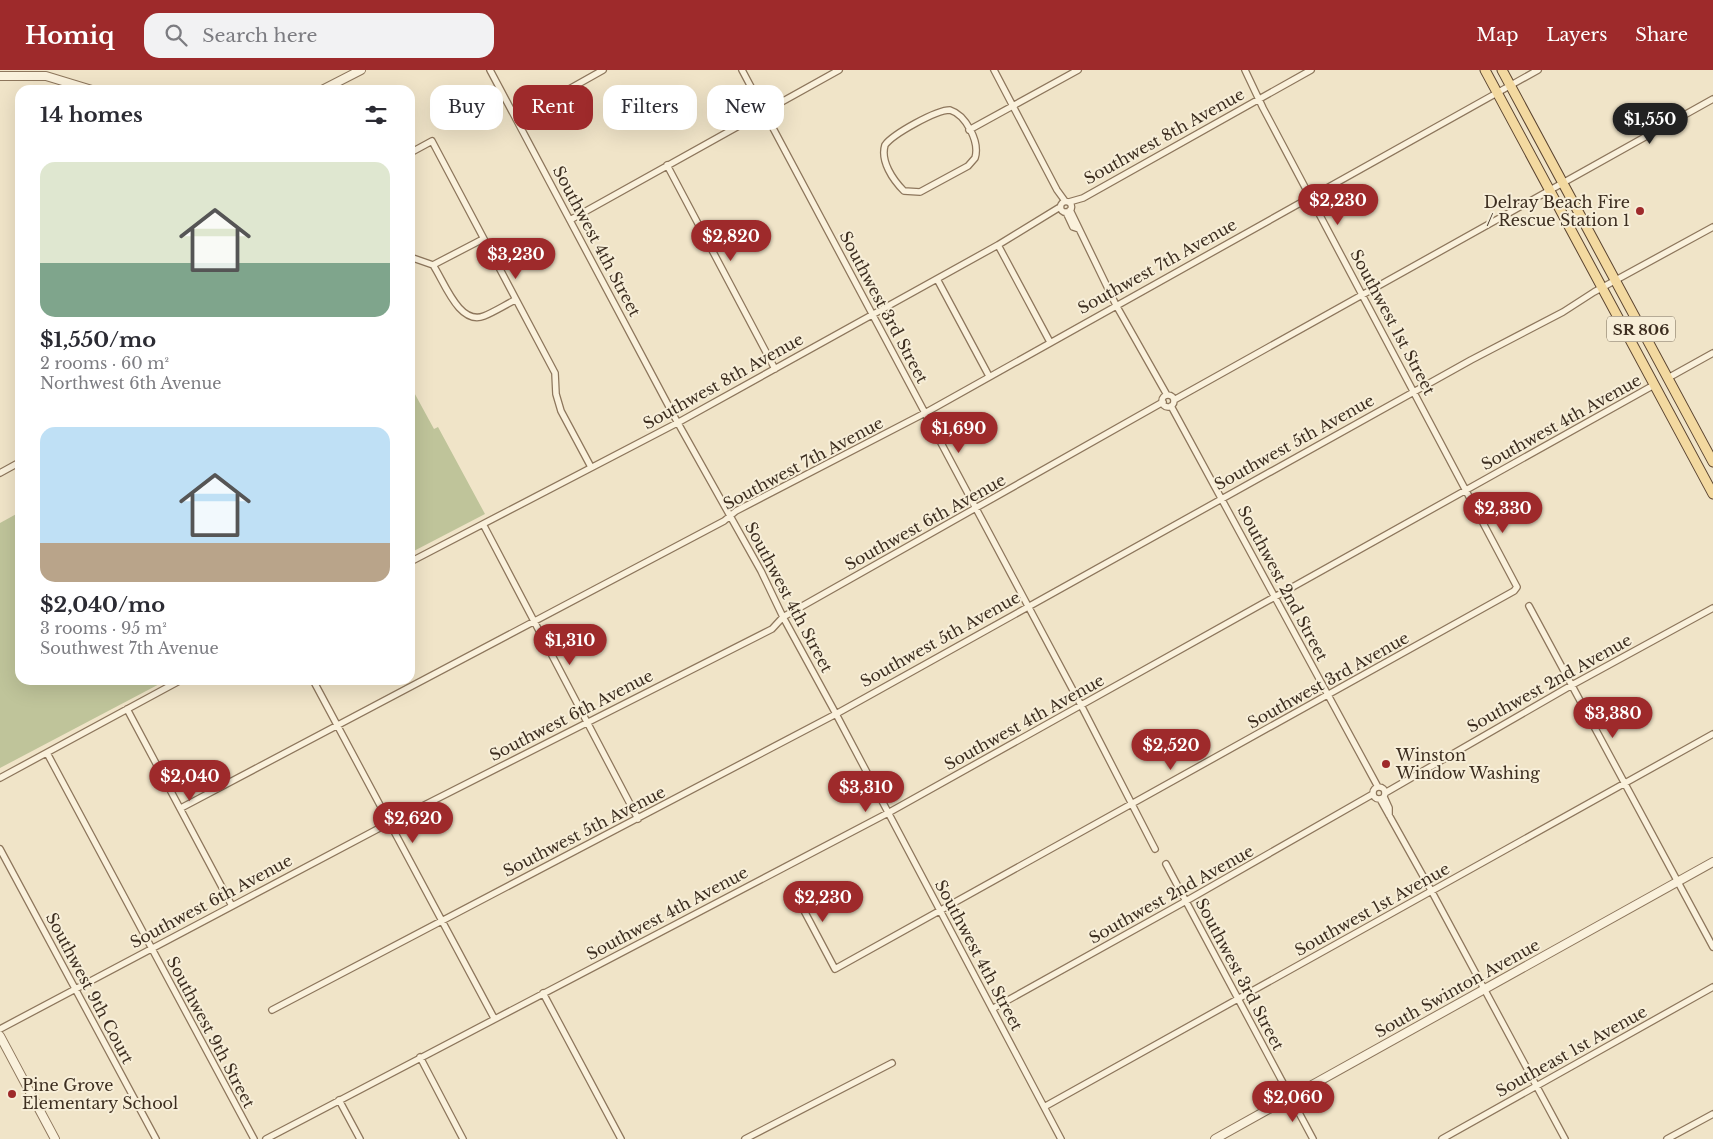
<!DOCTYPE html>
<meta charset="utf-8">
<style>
body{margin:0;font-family:"Libre Baskerville",serif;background:#f2f2f3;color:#2b2b33;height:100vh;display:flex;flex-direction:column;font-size:19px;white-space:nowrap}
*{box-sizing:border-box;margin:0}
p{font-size:16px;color:#7c7c81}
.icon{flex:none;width:28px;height:28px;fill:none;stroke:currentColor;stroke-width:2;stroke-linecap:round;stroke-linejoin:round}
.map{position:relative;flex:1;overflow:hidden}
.details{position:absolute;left:15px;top:15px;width:400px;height:600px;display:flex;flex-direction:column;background:#fff;border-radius:15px;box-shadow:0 5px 20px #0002}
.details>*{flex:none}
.top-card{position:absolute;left:430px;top:15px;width:475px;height:45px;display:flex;gap:10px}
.price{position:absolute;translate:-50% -42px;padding:0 11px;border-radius:18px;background:#9e2a2b;color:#fff;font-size:16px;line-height:32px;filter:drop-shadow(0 1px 2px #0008)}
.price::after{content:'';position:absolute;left:50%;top:30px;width:15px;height:11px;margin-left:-8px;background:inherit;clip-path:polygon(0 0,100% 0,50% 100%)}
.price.on{background:#222;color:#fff}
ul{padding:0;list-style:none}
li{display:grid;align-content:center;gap:10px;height:265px;padding:0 25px}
li span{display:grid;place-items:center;height:155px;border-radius:15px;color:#555}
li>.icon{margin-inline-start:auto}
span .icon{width:90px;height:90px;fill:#fffc;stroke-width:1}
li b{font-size:21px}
h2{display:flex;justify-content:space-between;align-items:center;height:60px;padding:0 25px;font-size:21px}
.tag{padding:0 18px;border-radius:15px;background:#fff;box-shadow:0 5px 20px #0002;font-size:18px;line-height:45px}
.tag.on{background:#9e2a2b;color:#fff}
header{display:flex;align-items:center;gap:30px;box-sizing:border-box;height:70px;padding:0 25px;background:#9e2a2b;color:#fff}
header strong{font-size:24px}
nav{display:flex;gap:28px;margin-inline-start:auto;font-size:18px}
.search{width:350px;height:45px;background:#f2f2f3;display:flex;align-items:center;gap:12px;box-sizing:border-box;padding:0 18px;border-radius:15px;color:#7c7c81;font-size:19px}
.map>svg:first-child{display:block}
.cemetery{fill:#bfc49a}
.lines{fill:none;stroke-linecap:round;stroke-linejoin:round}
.minor-casing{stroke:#8d765c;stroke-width:8}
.tertiary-casing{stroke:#8d765c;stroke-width:10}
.primary-casing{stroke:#5b4430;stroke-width:11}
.minor{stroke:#faf1dc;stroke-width:5.5}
.tertiary{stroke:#faf1dc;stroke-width:8}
.primary{stroke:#f3d9a0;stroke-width:9}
.poi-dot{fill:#9e2a2b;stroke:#f7eed8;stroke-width:2}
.labels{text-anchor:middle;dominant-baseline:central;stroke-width:4;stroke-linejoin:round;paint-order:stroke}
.shield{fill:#f7eed8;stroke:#756857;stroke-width:1}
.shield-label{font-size:15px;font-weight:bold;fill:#3d2e20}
.street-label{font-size:16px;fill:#3d2e20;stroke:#f7eed8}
.poi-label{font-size:16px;fill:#3d2e20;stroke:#f7eed8;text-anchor:start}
</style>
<header>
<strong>Homiq</strong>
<div class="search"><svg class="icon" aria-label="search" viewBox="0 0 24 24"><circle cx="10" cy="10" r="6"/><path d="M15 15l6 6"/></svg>Search here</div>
<nav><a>Map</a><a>Layers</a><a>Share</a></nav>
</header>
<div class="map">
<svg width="1713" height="1069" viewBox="0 0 1713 1069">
<rect width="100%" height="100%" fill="#f0e4c8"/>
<path class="cemetery" d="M410 315 434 359 438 357 485 444 410 483Z
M20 442V610H167L0 698V453Z"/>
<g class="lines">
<g class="minor-casing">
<path id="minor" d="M490 0 674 346 761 501 783 547 836 644 1061 1069
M742 0 1083 639 1155 779
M994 0 1057 120 1065 131
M950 40C966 45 980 72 975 88L968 96 920 122 904 121C893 110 880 91 885 75 893 64 936 40 950 40Z
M516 49 603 0
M969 60 1078 0
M410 83 432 71 555 303 556 324 561 341 591 397
M667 95 775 299
M1060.5 137a5.5 5.5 0 1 1 11 0a5.5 5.5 0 1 1-11 0Z
M1069 132 1083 128 1311 0
M1070 140 1116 235 1167 325
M1066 142 1073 157 1079 159
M570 150 839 0
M998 175 1050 272
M410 187 433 195C444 211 459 256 484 246 494 242 505 235 515 230
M433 195 483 169
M937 209 989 306
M1668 308 1713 283
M1162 331a6 6 0 1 1 12 0a6 6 0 1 1-12 0Z
M1174 330 1713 29
M1171 336 1378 717
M0 403 20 392
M483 454 638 749
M410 492 679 352 998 175 1060 137
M1529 536 1713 877
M313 610 494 948
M127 639 232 836
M47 683 254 1069
M0 708 181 610
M1373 723a6 6 0 1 1 12 0a6 6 0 1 1-12 0Z
M1385 723 1572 615 1713 538
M1384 727 1389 738V745
M1380 729 1432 822 1565 1069
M181 738 724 451 736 441 925 343 1538 0
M0 779 156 1069
M1166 794 1313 1069
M792 818 835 899 1514 521 1517 517 1263 38 1245 0
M543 923 621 1069
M992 939 1186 831 1373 724
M272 940 836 644 1471 290 1563 242 1594 222 1713 157
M0 959 389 753 772 559 783 547 1163 332
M420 987 463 1069
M339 1030 360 1069
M1044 1037 1713 664
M266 1069 888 743 1654 315
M745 1069 892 993
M1442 1069 1713 917
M1667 1069 1713 1044"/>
</g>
<g class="tertiary-casing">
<path id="tertiary" d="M0 6H46L92 20
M322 20 361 0
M0 966 55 1069
M1215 1069 1713 792"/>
</g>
<g class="primary-casing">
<path id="primary" d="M1485 0 1713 424
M1502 0 1713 392"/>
</g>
<use href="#minor" class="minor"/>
<use href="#tertiary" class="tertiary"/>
<use href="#primary" class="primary"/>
</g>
<g class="poi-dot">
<circle cx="1640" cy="141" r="5"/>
<circle cx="1386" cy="694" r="5"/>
<circle cx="12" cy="1024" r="5"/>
</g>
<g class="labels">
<rect class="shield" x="1607" y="246.5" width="68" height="25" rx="4"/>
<g class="shield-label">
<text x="1641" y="259">SR 806</text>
</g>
<g class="street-label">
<text transform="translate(1164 66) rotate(-29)">Southwest 8th Avenue</text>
<text transform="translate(597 171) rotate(62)">Southwest 4th Street</text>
<text transform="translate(1157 196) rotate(-29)">Southwest 7th Avenue</text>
<text transform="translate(884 237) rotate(62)">Southwest 3rd Street</text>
<text transform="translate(1393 252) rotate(62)">Southwest 1st Street</text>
<text transform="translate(723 311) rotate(-29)">Southwest 8th Avenue</text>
<text transform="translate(1561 352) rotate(-29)">Southwest 4th Avenue</text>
<text transform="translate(1294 372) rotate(-29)">Southwest 5th Avenue</text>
<text transform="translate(803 393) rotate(-28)">Southwest 7th Avenue</text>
<text transform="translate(925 452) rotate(-29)">Southwest 6th Avenue</text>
<text transform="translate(1283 513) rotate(62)">Southwest 2nd Street</text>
<text transform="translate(789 527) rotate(62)">Southwest 4th Street</text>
<text transform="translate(940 569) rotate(-29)">Southwest 5th Avenue</text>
<text transform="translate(1328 610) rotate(-29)">Southwest 3rd Avenue</text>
<text transform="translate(1549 613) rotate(-29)">Southwest 2nd Avenue</text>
<text transform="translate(571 645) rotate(-27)">Southwest 6th Avenue</text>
<text transform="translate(1024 652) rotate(-29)">Southwest 4th Avenue</text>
<text transform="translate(584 761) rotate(-27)">Southwest 5th Avenue</text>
<text transform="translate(1171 824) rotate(-29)">Southwest 2nd Avenue</text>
<text transform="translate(211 831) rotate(-28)">Southwest 6th Avenue</text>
<text transform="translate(1372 839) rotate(-29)">Southwest 1st Avenue</text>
<text transform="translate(667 843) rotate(-28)">Southwest 4th Avenue</text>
<text transform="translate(979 885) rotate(62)">Southwest 4th Street</text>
<text transform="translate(1240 904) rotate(62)">Southwest 3rd Street</text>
<text transform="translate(90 918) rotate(62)">Southwest 9th Court</text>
<text transform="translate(1457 918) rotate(-29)">South Swinton Avenue</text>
<text transform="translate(211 962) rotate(62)">Southwest 9th Street</text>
<text transform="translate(1571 981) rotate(-29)">Southeast 1st Avenue</text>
</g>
<g class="poi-label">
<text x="1630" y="132" text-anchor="end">Delray Beach Fire<tspan x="1630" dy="18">/ Rescue Station 1</tspan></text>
<text x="1396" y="685">Winston<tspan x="1396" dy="18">Window Washing</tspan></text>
<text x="22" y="1015">Pine Grove<tspan x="22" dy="18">Elementary School</tspan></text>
</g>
</g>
</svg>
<b class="price on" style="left:1650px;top:75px">$1,550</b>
<b class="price" style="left:1338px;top:156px">$2,230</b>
<b class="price" style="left:731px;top:192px">$2,820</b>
<b class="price" style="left:516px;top:210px">$3,230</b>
<b class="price" style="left:959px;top:384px">$1,690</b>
<b class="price" style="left:1503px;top:464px">$2,330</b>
<b class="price" style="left:570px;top:596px">$1,310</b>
<b class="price" style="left:1613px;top:669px">$3,380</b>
<b class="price" style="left:1171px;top:701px">$2,520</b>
<b class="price" style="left:190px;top:732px">$2,040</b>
<b class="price" style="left:866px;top:743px">$3,310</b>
<b class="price" style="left:413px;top:774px">$2,620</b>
<b class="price" style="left:823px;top:853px">$2,230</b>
<b class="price" style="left:1293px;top:1053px">$2,060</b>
<div class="top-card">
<a class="tag">Buy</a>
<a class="tag on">Rent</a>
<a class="tag">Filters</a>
<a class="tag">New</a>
</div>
<section class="details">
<h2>14 homes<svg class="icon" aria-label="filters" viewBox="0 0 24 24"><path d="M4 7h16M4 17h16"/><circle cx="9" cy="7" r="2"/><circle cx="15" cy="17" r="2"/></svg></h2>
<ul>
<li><span style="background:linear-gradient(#dfe7d0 65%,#7fa58c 0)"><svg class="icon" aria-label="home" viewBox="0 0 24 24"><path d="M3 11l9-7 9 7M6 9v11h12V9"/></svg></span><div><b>$1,550/mo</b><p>2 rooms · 60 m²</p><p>Northwest 6th Avenue</p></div></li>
<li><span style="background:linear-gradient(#bfe0f5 75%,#b9a48a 0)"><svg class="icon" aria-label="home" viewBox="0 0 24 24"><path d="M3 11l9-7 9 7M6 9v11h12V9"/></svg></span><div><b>$2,040/mo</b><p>3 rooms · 95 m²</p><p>Southwest 7th Avenue</p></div></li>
</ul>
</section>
</div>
